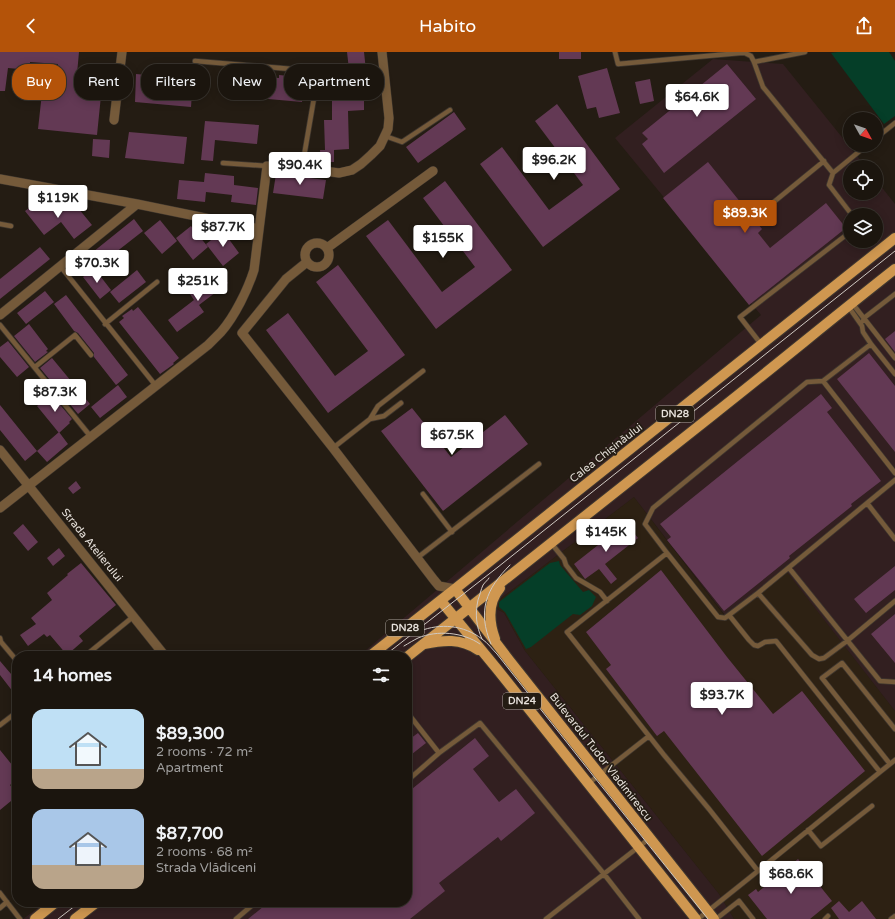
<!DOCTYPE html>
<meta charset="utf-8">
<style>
body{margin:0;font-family:"Varela Round",sans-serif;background:#28221c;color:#f1f3f6;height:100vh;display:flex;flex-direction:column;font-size:15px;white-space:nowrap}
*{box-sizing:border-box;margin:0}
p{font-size:13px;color:#a09f9e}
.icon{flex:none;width:22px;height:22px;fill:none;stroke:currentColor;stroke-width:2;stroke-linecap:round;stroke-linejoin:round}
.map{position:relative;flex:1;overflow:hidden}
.drawer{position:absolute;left:12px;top:599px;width:400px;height:256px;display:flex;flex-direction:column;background:#1b150e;border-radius:16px;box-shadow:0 2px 10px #0003,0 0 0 1px #39342e}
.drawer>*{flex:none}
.hud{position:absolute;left:12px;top:12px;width:400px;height:36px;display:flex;gap:8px}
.needle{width:26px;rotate:130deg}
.tools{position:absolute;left:843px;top:60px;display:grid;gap:8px}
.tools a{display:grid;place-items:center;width:40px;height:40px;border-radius:50%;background:#1b150e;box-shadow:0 2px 10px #0003,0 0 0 1px #39342e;font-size:20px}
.price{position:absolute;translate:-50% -34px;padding:0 9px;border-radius:4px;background:#fff;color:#222;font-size:13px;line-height:26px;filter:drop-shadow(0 1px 2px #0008)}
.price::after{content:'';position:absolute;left:50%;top:24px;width:12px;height:9px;margin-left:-6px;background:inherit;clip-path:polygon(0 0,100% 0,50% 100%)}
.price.selected{background:#b45309;color:#fff}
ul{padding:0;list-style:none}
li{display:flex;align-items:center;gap:12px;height:100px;padding:0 20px}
li span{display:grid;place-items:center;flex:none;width:112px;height:80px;border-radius:12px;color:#555}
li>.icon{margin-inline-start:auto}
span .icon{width:48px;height:48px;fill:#fffc;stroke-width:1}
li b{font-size:17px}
h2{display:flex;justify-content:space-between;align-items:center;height:48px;padding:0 20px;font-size:17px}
.tag{padding:0 14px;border-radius:16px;background:#1b150e;box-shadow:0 2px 10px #0003,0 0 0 1px #39342e;font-size:14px;line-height:36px}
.tag.selected{background:#b45309;color:#fff}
header{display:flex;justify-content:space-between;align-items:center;height:52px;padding:0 20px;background:#b45309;color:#fff;font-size:18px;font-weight:600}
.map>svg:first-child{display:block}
.built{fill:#2d2113}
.industrial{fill:#321f20;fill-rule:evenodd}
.green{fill:#053e28}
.building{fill:#633954}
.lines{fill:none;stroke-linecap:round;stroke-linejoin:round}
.lane-casing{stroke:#3f372f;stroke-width:6}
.street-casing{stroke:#3f372f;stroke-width:10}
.primary-casing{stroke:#3f372f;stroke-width:12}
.lane{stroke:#755a3a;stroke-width:4.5}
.street{stroke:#755a3a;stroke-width:9}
.primary{stroke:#cf9750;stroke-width:10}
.tram{stroke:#cfc9c2;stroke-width:1}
.labels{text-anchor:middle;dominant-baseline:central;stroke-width:3.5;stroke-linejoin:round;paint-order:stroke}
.shield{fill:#241c13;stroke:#aca59e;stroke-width:1}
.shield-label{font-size:10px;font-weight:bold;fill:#e6e0da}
.street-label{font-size:11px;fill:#e6e0da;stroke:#241c13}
</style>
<header><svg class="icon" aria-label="back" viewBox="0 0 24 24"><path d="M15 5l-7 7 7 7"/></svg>Habito<svg class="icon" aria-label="share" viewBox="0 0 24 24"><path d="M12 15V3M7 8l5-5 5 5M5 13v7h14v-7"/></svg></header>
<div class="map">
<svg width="895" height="867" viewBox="0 0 895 867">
<rect width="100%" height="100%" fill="#241c13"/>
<path class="built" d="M634 445 727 567 787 519 895 659V867H734L719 842 525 599 504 561 497 557 496 550Z"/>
<path class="industrial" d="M713 7 783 12 866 115H850V141H876V128L895 152V659L787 520 728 567 634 445 496 550 497 557 504 561 525 599 719 842 734 867H23L46 850H407V604H359L761 263 615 86ZM850 163H876V189H850Z"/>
<path class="green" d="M838 0H889L895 9V64L884 72 831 1Z
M559 509 560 513 583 540 589 538 596 545 592 554 580 563 573 562 531 595 526 597 505 560 499 555V550L550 511Z"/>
<path class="building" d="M0 0H79L77 22 103 24 97 83 38 77 42 41 55 42 58 12 30 10V18L8 16 5 39H0Z
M347 0H364L368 37H364V58L348 59 349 97 334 98V110H321L320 98H325L324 68H332V44H352Z
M559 0H581V7H559Z
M727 12 756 47 664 121 642 92 648 87 642 81Z
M607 16 620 61 599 66 596 55 587 57 578 24Z
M136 22 193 27 191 55 135 50Z
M227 22 279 26V23L289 24V29L304 30 302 50 225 43Z
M650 27 654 49 640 52 635 30Z
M557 52 620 137 543 195 480 112 502 95 549 158 583 133 535 69Z
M454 60 466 77 418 111 406 95Z
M205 69 259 73 257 92 215 88 213 109 201 108Z
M129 80 187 85 184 112 125 106Z
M93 87 110 88 109 106 92 104Z
M708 110 762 177 758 181 770 196 826 151 846 176 749 253 663 146Z
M205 121 234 124V133L258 136 256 153 231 150 232 143 206 140 205 150 177 147 179 128 204 130Z
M276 122 326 128 323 147 273 141Z
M445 129 512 218 436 277 366 184 388 168 442 240 475 215 423 146Z
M43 146 57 164 74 151 92 173 74 187 61 170 44 183 25 159Z
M134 167 143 179 97 215 88 204Z
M160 168 177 189 162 202 144 181Z
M191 174 208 195 193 208 176 186Z
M223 179 239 201 223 214 206 192Z
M40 195 50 207 0 247V227Z
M338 213 405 303 328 361 266 278 288 261 335 324 368 299 316 230Z
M94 216 111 238 100 247 83 225Z
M137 218 146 230 119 251 110 240Z
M219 220 228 231 199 253 204 260 177 280 168 268 194 248 190 242Z
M45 239 54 250 26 272 17 261Z
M66 243 128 323 116 333 94 305V301L78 281 74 279 54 252Z
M138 255 179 306 173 311 174 312 160 322 119 270 124 266 122 264 132 257 133 259Z
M29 272 48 297 46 299 48 300 35 310 14 284Z
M895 279V300L885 287Z
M8 289 29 315 17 325 0 305V295Z
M869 301 895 334V400L837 327Z
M52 306 90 352 78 362 40 316Z
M118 333 127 345 100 366 91 355Z
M51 342 72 367 69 370 70 371 59 381 37 354Z
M821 342 832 356 827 360 881 429 851 452 852 454 789 504 790 506 724 559 667 488 671 485 660 472Z
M0 353 37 399 25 409 0 378Z
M412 356 451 405 505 363 528 392 443 459 381 379Z
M59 380 68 392 47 410 37 399Z
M76 429 81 436 73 442 68 436Z
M626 471 638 486 605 512 617 527 611 532 599 517 585 527 574 512Z
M23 472 38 490 28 499 13 481Z
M59 496 65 504 53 514 47 506Z
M81 511 116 553 79 584 83 589 67 603 50 583 47 585 44 582 28 594 20 583 36 572 31 566 52 548 47 541 68 523 67 522Z
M895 514V538L866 561 854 547Z
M661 518 727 605 773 662 802 639 865 719 762 804 664 679 657 684 606 617 611 613 586 580Z
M895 562V611L871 582Z
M0 609 17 629V645L0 623Z
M418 681 426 691 407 706V689Z
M475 686 489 704 473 717 499 750 516 737 535 761 501 789 498 785 439 831 445 839 410 867H248L269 850H407V741Z
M0 698 17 719V727L10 733 17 742V756L11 749 0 758Z
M798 807 832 849 810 867H767L748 843 756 837 758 840Z
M839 849 849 860 862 849 876 867H839L831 856Z"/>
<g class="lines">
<g class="lane-casing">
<path id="lane" d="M615 0 618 12 740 1H745L751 4 754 10 763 35 833 121
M195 9 304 18C315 24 315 27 315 40L302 116
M754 10 805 0
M385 84 402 90 450 58
M876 86 895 71
M223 111 267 114
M764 158 824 109
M852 163 829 133 833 121 867 93
M0 172 11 174
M61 215 156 334
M852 251 895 306
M863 269 864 266 895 242
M105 272 157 230
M0 273 91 385
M761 292 740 265 850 180
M871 292 895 322
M35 315 75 283 91 303
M823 329 895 421
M370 367 378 354 423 319
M333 396 370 367 384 364 401 351
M423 442 452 480
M867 451 895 487
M551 491 564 507 566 513 576 526 600 540 607 549
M667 501 718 565 725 566 758 541 895 428
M417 506 539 412
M789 516 880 629 895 630
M758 541 812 603 819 607 824 606 847 589 895 549
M0 586 1 590 17 609
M85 604 134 564
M407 660 439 701
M0 673 17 660
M890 712 822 626 842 611 895 677
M880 720 895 708
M407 729 439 701 480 671 604 822 639 867
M589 731 649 684
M808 778 821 794 872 754
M758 819 709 757 664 703 567 580 667 501 645 472 653 456 807 330 823 329 871 292 863 280 862 274 848 254
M0 841 20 867
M0 856 7 850
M236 867 256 850
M546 867 650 786
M698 867 758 819 880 720 776 589 765 590 758 594 754 593 749 588 729 563
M716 867 739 849 753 867
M825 867 828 864
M891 867 895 864"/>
</g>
<g class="street-casing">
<path id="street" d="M114 68 122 0
M0 127 137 152 259 177
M305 203a12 12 0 1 1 24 0a12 12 0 1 1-24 0Z
M327 196 433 119
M307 210 286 227 242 281 333 396 434 528 439 534 455 537
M0 263 137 152
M0 398 165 604
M0 456 208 293C212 289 217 284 221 280 235 264 248 237 254 218L267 114 302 116 339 121 352 118 361 112 371 103 380 94 388 77 389 66 382 0"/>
</g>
<g class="primary-casing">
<path id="primary" d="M455 537 509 608 714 867
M441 549 497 617 696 867
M495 587C489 570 487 551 500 536
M424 592C443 588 461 586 478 598
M370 604 455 537 580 437 895 186
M407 605C510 524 612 443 714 362 775 314 834 265 895 217
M35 867 56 850
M75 867 97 850"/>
</g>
<use href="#lane" class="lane"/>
<use href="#street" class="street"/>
<use href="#primary" class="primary"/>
<path class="tram" d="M420 579C440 571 464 573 482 587 488 591 492 597 497 602L595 726 708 867
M482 587C476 574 475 562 478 548 480 543 481 537 483 533 485 530 488 528 489 526
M491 592C477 559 486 537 510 513
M404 594C409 591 414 588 418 586 437 578 463 580 480 592
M384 604 498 515 895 199
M58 867 80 850"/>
</g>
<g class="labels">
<g class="shield">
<rect x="656" y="354" width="38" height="16" rx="3"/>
<rect x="386" y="568" width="38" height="16" rx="3"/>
<rect x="503" y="641" width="38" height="16" rx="3"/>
</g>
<g class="shield-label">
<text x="675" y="362">DN28</text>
<text x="405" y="576">DN28</text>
<text x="522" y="649">DN24</text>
</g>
<g class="street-label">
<text transform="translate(606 401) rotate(-38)">Calea Chișinăului</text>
<text transform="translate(92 493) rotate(51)">Strada Atelierului</text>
<text transform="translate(601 705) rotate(52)">Bulevardul Tudor Vladimirescu</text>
</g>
</g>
</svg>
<div class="tools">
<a><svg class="needle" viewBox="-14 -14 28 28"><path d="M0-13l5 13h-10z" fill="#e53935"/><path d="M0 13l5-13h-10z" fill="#a09f9e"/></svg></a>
<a><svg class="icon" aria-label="locate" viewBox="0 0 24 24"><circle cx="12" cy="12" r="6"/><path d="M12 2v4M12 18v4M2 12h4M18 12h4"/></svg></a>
<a><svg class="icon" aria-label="layers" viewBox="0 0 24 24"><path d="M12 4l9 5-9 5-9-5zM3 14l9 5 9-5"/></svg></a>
</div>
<b class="price" style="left:697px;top:66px">$64.6K</b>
<b class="price" style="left:554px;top:129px">$96.2K</b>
<b class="price" style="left:300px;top:134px">$90.4K</b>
<b class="price" style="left:58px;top:167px">$119K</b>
<b class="price selected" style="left:745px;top:182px">$89.3K</b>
<b class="price" style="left:223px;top:196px">$87.7K</b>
<b class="price" style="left:443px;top:207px">$155K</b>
<b class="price" style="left:97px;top:232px">$70.3K</b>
<b class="price" style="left:198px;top:250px">$251K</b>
<b class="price" style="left:55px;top:361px">$87.3K</b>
<b class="price" style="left:452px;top:404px">$67.5K</b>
<b class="price" style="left:606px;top:501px">$145K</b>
<b class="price" style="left:722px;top:664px">$93.7K</b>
<b class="price" style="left:791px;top:843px">$68.6K</b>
<div class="hud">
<a class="tag selected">Buy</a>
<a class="tag">Rent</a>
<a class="tag">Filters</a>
<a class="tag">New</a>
<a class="tag">Apartment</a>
</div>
<section class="drawer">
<h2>14 homes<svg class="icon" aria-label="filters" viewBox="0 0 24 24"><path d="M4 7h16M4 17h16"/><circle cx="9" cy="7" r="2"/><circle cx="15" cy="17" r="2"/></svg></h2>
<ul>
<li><span style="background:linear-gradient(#bfe0f5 75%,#b9a48a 0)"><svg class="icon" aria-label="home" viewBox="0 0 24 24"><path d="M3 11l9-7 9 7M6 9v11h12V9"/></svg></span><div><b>$89,300</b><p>2 rooms · 72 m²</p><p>Apartment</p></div></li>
<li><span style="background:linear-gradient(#a9c7e8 70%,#b9a48a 0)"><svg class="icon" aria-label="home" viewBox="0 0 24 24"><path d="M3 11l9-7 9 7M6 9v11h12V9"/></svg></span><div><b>$87,700</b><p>2 rooms · 68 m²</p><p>Strada Vlădiceni</p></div></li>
</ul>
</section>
</div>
